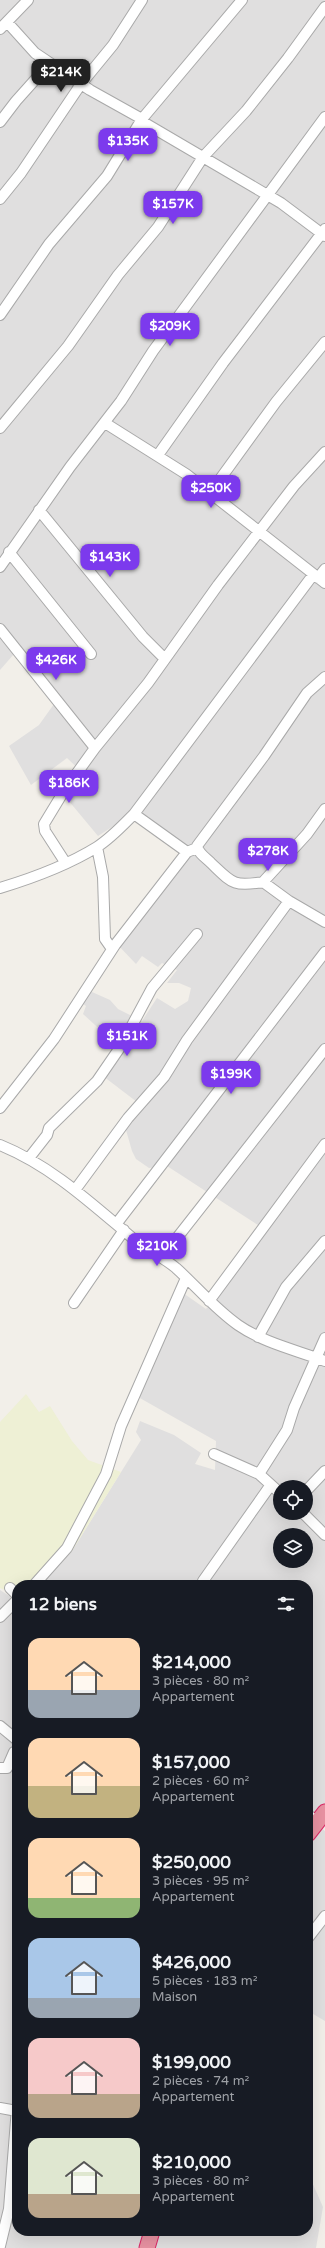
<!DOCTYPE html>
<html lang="fr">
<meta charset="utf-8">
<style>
body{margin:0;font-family:"Varela Round",sans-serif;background:#20242c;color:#f1f3f6;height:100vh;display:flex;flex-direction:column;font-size:15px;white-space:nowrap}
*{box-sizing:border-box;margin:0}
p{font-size:13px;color:#9ea1a6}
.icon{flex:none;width:22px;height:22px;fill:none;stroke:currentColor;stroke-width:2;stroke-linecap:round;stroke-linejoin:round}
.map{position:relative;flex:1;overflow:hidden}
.panel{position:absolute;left:12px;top:1580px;width:301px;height:656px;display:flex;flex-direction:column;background:#171b24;border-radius:16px;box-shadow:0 4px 16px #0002}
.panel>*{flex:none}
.tools{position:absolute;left:273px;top:1480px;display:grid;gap:8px}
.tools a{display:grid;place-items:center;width:40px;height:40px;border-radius:50%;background:#171b24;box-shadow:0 4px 16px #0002;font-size:20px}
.price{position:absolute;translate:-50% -34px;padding:0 9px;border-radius:8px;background:#7c3aed;color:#fff;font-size:13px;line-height:26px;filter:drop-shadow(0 1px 2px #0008)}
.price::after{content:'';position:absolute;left:50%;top:24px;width:12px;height:9px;margin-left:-6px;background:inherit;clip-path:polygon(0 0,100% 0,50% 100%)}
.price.active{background:#222;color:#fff}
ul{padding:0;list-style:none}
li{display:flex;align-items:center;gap:12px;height:100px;padding:0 16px}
li span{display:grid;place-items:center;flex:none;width:112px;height:80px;border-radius:12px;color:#555}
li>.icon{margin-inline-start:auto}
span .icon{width:48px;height:48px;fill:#fffc;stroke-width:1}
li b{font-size:17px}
h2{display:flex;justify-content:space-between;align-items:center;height:48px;padding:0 16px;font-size:17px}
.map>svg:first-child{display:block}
.residential{fill:#e0dfdf;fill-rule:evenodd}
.farmland{fill:#eef0d5}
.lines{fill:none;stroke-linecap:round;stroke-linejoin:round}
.minor-casing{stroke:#a9a9a9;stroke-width:12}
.highway-casing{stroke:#dc2a67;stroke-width:17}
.minor{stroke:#fff;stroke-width:10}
.highway{stroke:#e892a2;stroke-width:15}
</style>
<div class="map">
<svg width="325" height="2248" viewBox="0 0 325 2248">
<rect width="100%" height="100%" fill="#f2efe9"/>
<path class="residential" d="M0 0H325V1824L308 1813V1585H40L72 1551 141 1440 136 1432 140 1421 174 1435 201 1453 195 1464 215 1470 216 1441 138 1397 183 1293 206 1309 264 1229 167 1166 149 1168 136 1159 132 1151 126 1130 137 1102 99 1073 118 1046 83 1014 86 1006 76 999 85 985 92 992 110 1000 118 1009 142 1021 157 998 175 1009 188 1001 191 988 179 983H167L177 970 162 963 158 967 142 956 136 964 115 942 182 850 132 814 98 836 68 800 88 778 67 758 31 785 9 746 39 725 54 704 14 654 0 670ZM280 1487H306V1513H280ZM280 1535H306V1561H280Z
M0 1590 17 1601V2231H308V2173L323 2207 316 2248H0Z
M308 1818 325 1831V2021L308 2011Z"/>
<path class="farmland" d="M26 1394 39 1412 50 1406 72 1441 88 1460 121 1472 72 1551 40 1585H17V1595L0 1588V1422Z"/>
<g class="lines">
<g class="minor-casing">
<path id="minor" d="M7 22 35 53 90 90 142 119 143 122 281 203 325 236
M0 29 28 0
M0 122 16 101 50 63
M0 199 21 173 81 84 113 45 142 0
M0 315 49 244 107 176 142 119 242 0
M105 423 186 474 325 583
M0 428 68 346 118 275 158 227 203 157 246 111 288 58 325 7
M158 455 223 363 325 229
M210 493 276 402 325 342
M39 510 143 637 165 659
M9 552 91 654
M0 567 70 467 121 401 153 351 325 117
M318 578 325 569
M0 629 95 748
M325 677 307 693 264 756 197 846C198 853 206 858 211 863 232 883 233 887 263 882L289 901 325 922
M134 814 187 852
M97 847 103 877 105 939 112 949
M65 862 45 831 44 824 64 791 95 748 148 683 218 585 294 486 325 452
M263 882 307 834 325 809
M0 888C33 878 68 865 97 847 111 838 123 825 134 814L313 575
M0 1108 54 1039 115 945 187 852 197 848
M0 1145C52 1166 93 1205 136 1241 148 1251 163 1257 176 1268 197 1287 215 1309 238 1325 264 1343 296 1350 325 1361
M29 1158 47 1135 49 1128 97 1081 121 1046 152 988 197 934
M75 1190 128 1118 164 1077 187 1040 289 901
M117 1223 325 952
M162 1257 325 1049
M209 1301 325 1144
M74 1303 124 1230
M258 1337 286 1287 325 1241
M214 1454 259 1474 280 1493
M259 1474 287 1430 294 1408 325 1338
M306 1491 325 1471
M303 1513 325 1535
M203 1581 270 1486
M34 1585 67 1548 106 1474 121 1426 186 1278
M10 1588 17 1595
M0 1617 17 1600
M0 1726 17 1740
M0 1768H7L14 1752 17 1751
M308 1815 317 1821
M308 1938 325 1916
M0 2108 17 2111
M0 2246 9 2209 17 2108"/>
</g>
<g class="highway-casing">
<path id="highway" d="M308 1834 325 1812
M147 2248 152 2231"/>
</g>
<use href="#minor" class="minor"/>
<use href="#highway" class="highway"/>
</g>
</svg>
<div class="tools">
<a><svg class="icon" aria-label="locate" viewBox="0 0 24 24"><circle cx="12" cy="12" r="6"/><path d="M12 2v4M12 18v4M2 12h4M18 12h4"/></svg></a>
<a><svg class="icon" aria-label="layers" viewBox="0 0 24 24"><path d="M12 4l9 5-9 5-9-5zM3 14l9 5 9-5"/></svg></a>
</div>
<b class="price active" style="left:61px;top:93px">$214K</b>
<b class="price" style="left:128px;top:162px">$135K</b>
<b class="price" style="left:173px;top:225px">$157K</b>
<b class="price" style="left:170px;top:347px">$209K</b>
<b class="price" style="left:211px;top:509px">$250K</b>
<b class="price" style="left:110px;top:578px">$143K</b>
<b class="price" style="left:56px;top:681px">$426K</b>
<b class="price" style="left:69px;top:804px">$186K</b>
<b class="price" style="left:268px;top:872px">$278K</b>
<b class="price" style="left:127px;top:1057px">$151K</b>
<b class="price" style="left:231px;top:1095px">$199K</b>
<b class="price" style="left:157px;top:1267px">$210K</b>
<section class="panel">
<h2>12 biens<svg class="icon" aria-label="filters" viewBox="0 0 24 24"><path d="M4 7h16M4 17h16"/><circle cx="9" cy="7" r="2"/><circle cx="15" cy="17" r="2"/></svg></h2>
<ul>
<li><span style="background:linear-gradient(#ffd9b3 65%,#9aa5b1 0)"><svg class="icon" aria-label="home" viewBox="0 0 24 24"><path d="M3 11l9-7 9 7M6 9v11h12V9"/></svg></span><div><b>$214,000</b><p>3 pièces · 80 m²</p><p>Appartement</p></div></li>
<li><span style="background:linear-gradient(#ffd9b3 60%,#c2b280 0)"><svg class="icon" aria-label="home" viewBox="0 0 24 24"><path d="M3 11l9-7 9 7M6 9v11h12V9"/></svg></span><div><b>$157,000</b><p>2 pièces · 60 m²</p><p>Appartement</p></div></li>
<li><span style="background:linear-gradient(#ffd9b3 75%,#8fb573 0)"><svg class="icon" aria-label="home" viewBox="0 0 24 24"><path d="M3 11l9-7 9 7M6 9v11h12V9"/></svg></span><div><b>$250,000</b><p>3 pièces · 95 m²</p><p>Appartement</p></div></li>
<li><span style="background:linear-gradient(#a9c7e8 75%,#9aa5b1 0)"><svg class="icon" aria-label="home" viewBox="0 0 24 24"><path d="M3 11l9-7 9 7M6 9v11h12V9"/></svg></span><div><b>$426,000</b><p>5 pièces · 183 m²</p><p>Maison</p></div></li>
<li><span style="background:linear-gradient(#f6c9c9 70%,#b9a48a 0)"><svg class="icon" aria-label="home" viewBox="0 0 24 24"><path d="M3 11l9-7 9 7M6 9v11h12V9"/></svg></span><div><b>$199,000</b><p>2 pièces · 74 m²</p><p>Appartement</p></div></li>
<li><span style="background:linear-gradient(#dfe7d0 70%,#b9a48a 0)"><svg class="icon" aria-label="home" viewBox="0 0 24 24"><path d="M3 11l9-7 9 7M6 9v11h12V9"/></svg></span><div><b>$210,000</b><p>3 pièces · 80 m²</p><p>Appartement</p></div></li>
</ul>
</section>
</div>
